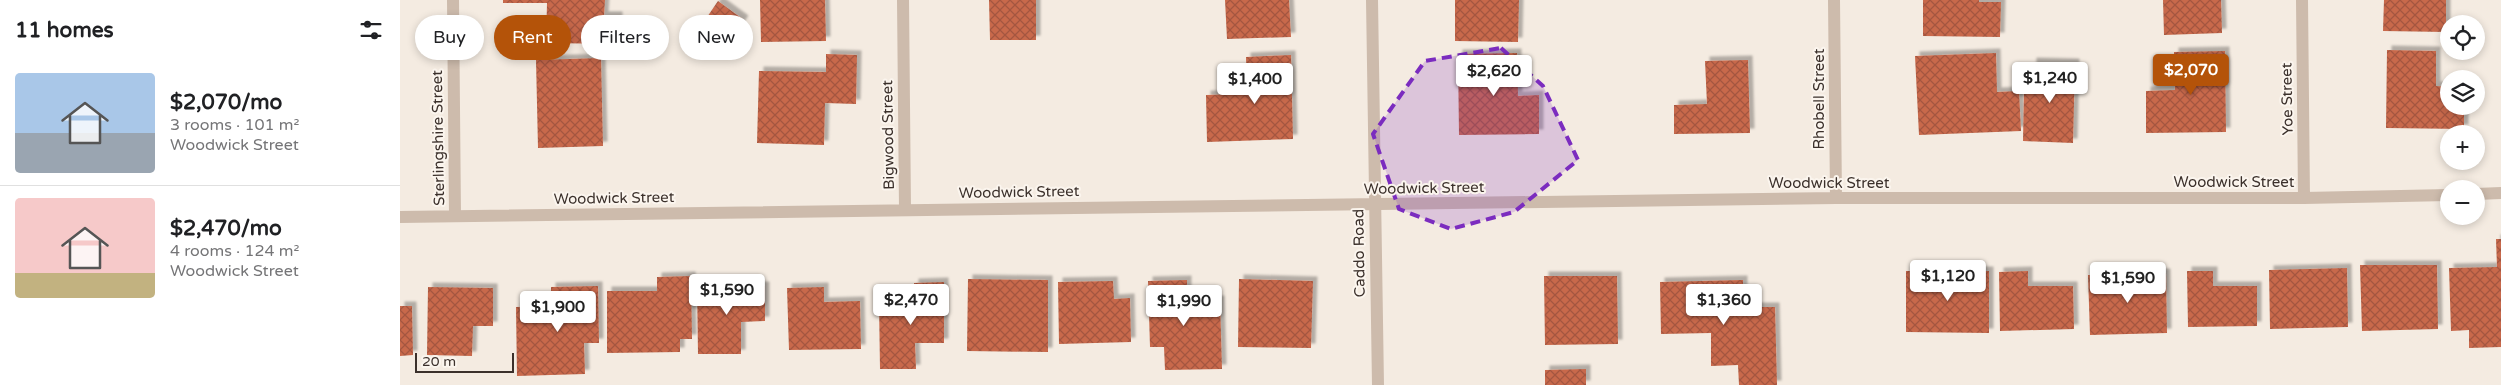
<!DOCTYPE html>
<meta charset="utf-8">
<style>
body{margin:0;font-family:"Varela Round",sans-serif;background:#f2f2f2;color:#202124;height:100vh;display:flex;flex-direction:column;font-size:19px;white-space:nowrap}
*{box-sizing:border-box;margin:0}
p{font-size:16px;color:#757577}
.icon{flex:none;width:28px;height:28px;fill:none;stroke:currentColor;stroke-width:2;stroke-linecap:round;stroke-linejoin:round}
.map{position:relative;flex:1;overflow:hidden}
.sheet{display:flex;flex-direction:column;background:#fff;width:400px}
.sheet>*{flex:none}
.hud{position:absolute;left:15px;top:15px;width:475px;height:45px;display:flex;gap:10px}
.buttons{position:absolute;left:2040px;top:15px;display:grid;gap:10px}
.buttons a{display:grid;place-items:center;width:45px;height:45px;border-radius:50%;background:#fff;box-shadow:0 2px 8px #0003;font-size:25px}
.scale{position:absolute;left:15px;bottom:12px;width:99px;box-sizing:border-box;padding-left:5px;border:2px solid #3b302b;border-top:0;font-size:14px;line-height:18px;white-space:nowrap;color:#3b302b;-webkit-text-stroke:4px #fbf5ee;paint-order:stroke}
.price{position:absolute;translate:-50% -42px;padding:0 11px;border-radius:5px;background:#fff;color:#222;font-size:16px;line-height:32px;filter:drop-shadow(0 1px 2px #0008)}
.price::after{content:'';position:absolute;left:50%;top:30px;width:15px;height:11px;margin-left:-8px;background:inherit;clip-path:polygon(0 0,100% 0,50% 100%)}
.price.on{background:#b45309;color:#fff}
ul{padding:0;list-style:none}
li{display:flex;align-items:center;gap:15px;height:125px;padding:0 15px}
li+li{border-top:1px solid #e0e0e0}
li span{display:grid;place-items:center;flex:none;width:140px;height:100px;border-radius:5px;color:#555}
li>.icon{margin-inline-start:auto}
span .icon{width:60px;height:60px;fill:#fffc;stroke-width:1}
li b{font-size:21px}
h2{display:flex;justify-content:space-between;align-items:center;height:60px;padding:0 15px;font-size:21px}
.tag{padding:0 18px;border-radius:22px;background:#fff;box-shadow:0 2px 8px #0003;font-size:18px;line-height:45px}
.tag.on{background:#b45309;color:#fff}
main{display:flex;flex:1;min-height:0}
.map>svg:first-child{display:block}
.building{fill:url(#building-cross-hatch);filter:url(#shadow)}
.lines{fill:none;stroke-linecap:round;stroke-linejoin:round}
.minor{stroke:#cdbbac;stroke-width:12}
.marked{fill:#7b2cbf;fill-opacity:0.2;stroke:#7b2cbf;stroke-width:4;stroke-dasharray:10 6;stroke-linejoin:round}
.labels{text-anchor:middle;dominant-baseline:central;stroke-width:4;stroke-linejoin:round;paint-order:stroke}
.street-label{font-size:15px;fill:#3b302b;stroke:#fbf5ee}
</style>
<main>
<section class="sheet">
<h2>11 homes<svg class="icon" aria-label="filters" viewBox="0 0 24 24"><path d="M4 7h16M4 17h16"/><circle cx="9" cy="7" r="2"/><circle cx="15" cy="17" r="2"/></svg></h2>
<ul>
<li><span style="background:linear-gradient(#a9c7e8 60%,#9aa5b1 0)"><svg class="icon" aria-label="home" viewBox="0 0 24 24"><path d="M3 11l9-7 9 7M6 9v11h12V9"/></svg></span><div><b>$2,070/mo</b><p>3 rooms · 101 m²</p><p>Woodwick Street</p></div></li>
<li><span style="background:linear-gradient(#f6c9c9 75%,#c2b280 0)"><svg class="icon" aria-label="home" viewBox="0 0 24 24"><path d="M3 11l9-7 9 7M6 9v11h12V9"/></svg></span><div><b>$2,470/mo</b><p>4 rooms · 124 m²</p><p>Woodwick Street</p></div></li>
</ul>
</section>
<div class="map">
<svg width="2101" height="385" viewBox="0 0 2101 385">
<defs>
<pattern id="building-cross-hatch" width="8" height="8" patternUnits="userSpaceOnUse" patternTransform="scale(1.25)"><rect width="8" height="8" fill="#c8694b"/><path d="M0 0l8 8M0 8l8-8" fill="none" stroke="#a4573f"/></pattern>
<filter id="shadow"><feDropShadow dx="4.5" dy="-4.5" stdDeviation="1" flood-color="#0004"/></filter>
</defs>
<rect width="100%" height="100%" fill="#f4ebe1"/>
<path class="building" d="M103 0H205L204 16H218V44L146 43 147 3H103Z
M360 0H425L426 41 361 42Z
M589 0H636V40H590Z
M825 0H889L891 37 827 39Z
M1055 0H1119L1118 42 1055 41Z
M1523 0H1579V2H1601L1600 37 1523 36Z
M1763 0H1821L1822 33 1764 35Z
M1984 0H2046V32L1983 31Z
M318 1 344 20 323 50 297 32Z
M1987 50 2036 51V86L2049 87V106H2064V129L1986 128Z
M1825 51 1826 132 1746 133V91L1775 90 1774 52Z
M1117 53 1118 96 1139 95V134L1059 135 1058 54Z
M1596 53 1597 92 1619 91 1621 131 1519 135 1515 56Z
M426 54 457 55 456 104 425 103 424 145 357 143 359 71 426 72Z
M891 55 893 139 807 142 806 95 847 94 846 57Z
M201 58 203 146 138 148 136 60Z
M1348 60 1350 133 1274 134V105L1307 104 1305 61Z
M1632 62 1675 63 1673 143 1623 141 1624 90H1631Z
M2096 239H2101V347L2069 348V330L2051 331 2049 268 2097 267Z
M1960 265H2037L2038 329 1962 331Z
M1947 268 1948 327 1870 329 1869 270Z
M1506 271H1589V333L1506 332Z
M1628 271V286H1673L1674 329 1600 331 1599 272Z
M1787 271H1813V286H1857V326L1788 327Z
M1766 273 1767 333 1690 335 1688 275Z
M291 276 292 339H280V352L207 353V291H257V277Z
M1144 276H1217L1218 344 1145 345Z
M568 279 648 280V352L567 351Z
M839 279 913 281 911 348 838 347Z
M787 280V301L820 300 822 369 765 370 764 347H750L748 281Z
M1343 280V307H1375L1377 385H1339L1338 365 1311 366V333L1261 334 1260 282Z
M713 281 714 299 730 298 731 342 659 344 658 282Z
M544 282V343H515L516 369H480L479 303 514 302V283Z
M198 286 199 343H184L185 374 117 376 116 307 151 306V287Z
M297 286H365V321L341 322V354H298Z
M28 287 93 288V326H73L72 356 27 355Z
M424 287V302L460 301 461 349 389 350 387 288Z
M0 306H12L13 355 0 356Z
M1186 369V385H1145V370Z"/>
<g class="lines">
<path class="minor" d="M53 0 55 216
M503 0 505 209
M972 0 978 385
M1434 0 1436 198
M1902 0 1904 198
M2076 194 2101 193
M0 217 1436 198H1904L2049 195"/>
</g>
<path class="marked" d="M1101 48 1143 86 1178 160 1114 212 1051 229 999 209 973 134 1025 61Z"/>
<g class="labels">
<g class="street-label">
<text transform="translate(1419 99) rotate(-90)">Rhobell Street</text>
<text transform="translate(1887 99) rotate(-91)">Yoe Street</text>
<text transform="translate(488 135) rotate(-91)">Bigwood Street</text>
<text transform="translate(38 138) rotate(-91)">Sterlingshire Street</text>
<text x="1834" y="182">Woodwick Street</text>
<text x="1429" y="183">Woodwick Street</text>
<text transform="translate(1024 188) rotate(-1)">Woodwick Street</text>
<text transform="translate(619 192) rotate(-1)">Woodwick Street</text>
<text transform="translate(214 198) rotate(-1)">Woodwick Street</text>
<text transform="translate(959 253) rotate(-91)">Caddo Road</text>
</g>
</g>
</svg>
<div class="buttons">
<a><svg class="icon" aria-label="locate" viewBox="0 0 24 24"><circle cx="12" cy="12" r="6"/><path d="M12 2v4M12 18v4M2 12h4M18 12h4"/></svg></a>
<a><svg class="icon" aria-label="layers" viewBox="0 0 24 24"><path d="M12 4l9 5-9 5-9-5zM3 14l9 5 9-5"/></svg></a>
<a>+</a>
<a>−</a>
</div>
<div class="scale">20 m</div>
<b class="price on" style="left:1791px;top:96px">$2,070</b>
<b class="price" style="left:1094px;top:97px">$2,620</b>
<b class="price" style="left:1650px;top:104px">$1,240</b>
<b class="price" style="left:855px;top:105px">$1,400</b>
<b class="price" style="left:1548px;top:302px">$1,120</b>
<b class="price" style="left:1728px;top:304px">$1,590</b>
<b class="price" style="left:327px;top:316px">$1,590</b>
<b class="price" style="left:511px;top:326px">$2,470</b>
<b class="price" style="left:1324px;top:326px">$1,360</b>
<b class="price" style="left:784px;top:327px">$1,990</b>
<b class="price" style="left:158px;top:333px">$1,900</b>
<div class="hud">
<a class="tag">Buy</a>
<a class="tag on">Rent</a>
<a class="tag">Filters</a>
<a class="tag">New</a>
</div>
</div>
</main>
